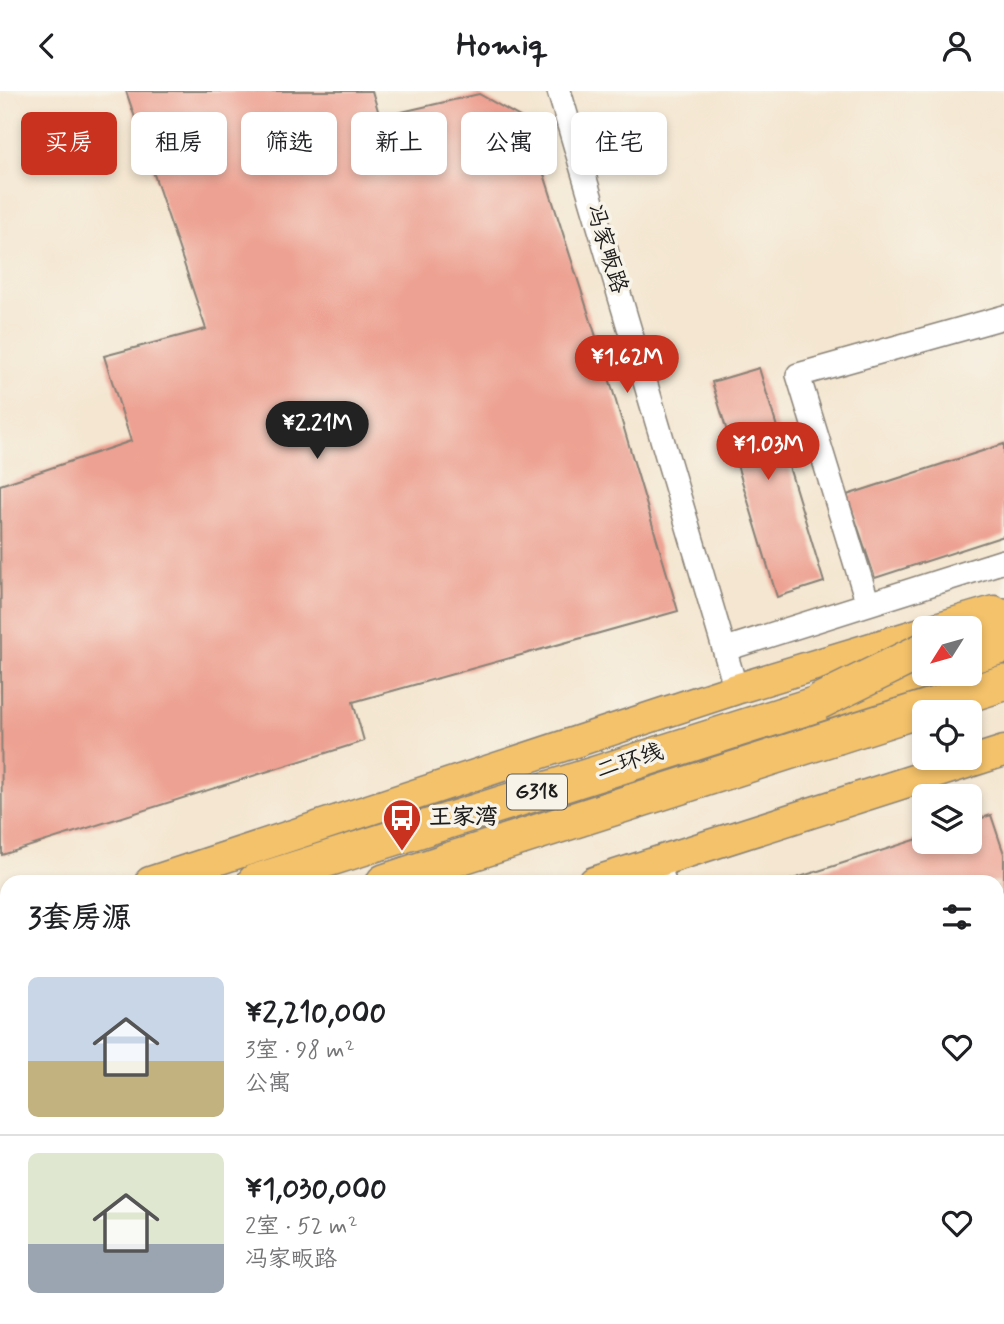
<!DOCTYPE html>
<html lang="zh">
<meta charset="utf-8">
<style>
body{margin:0;font-family:Mynerve,"LXGW WenKai TC",sans-serif;background:#f6f6f6;color:#202124;height:100vh;display:flex;flex-direction:column;font-size:26px;white-space:nowrap}
*{box-sizing:border-box;margin:0}
p{font-size:23px;color:#757577}
.icon{flex:none;width:38px;height:38px;fill:none;stroke:currentColor;stroke-width:2;stroke-linecap:round;stroke-linejoin:round}
.map{position:relative;flex:1;overflow:hidden}
.side{position:absolute;left:0px;top:784px;width:1004px;height:450px;display:flex;flex-direction:column;background:#fff;border-radius:21px 21px 0 0;box-shadow:0 4px 10px #0003}
.side>*{flex:none}
.hud{position:absolute;left:21px;top:21px;width:962px;height:63px;display:flex;gap:14px}
.needle{width:46px;rotate:233deg}
.fabs{position:absolute;left:912px;top:525px;display:grid;gap:14px}
.fabs a{display:grid;place-items:center;width:70px;height:70px;border-radius:10px;background:#fff;box-shadow:0 4px 10px #0003;font-size:35px}
.price{position:absolute;translate:-50% -60px;padding:0 16px;border-radius:24px;background:#c8321e;color:#fff;font-size:23px;line-height:46px;filter:drop-shadow(0 2px 4px #0008)}
.price::after{content:'';position:absolute;left:50%;top:42px;width:21px;height:16px;margin-left:-10px;background:inherit;clip-path:polygon(0 0,100% 0,50% 100%)}
.price.current{background:#222;color:#fff}
ul{padding:0;list-style:none}
li{display:flex;align-items:center;gap:21px;height:175px;padding:0 28px}
li+li{border-top:2px solid #e0e0e0}
li span{display:grid;place-items:center;flex:none;width:196px;height:140px;border-radius:10px;color:#555}
li>.icon{margin-inline-start:auto}
span .icon{width:84px;height:84px;fill:#fffc;stroke-width:1}
li b{font-size:30px}
h2{display:flex;justify-content:space-between;align-items:center;height:84px;padding:0 28px;font-size:30px}
.chip{padding:0 24px;border-radius:10px;background:#fff;box-shadow:0 4px 10px #0003;font-size:24px;line-height:63px}
.chip.current{background:#c8321e;color:#fff}
header{display:flex;justify-content:space-between;align-items:center;height:91px;padding:0 28px;background:#fff;font-size:32px;font-weight:700}
.map>svg:first-child{display:block}
.building{fill:#eda192}
.lines{fill:none;stroke-linecap:round;stroke-linejoin:round}
.minor-casing{stroke:#888176;stroke-width:26}
.major-casing{stroke:#888176;stroke-width:33}
.highway-casing{stroke:#888176;stroke-width:38}
.minor{stroke:#fff;stroke-width:23}
.major{stroke:#f4c26a;stroke-width:30}
.highway{stroke:#f4c26a;stroke-width:35}
.highway-bridge-casing{stroke:#888176;stroke-width:38;stroke-linecap:butt}
.highway-bridge{stroke:#f4c26a;stroke-width:35}
.labels{text-anchor:middle;dominant-baseline:central;stroke-width:7;stroke-linejoin:round;paint-order:stroke}
.shield{fill:#f7f3e8;stroke:#5e5c59;stroke-width:2}
.shield-label{font-size:21px;font-weight:bold;fill:#1c1c1c}
.street-label{font-size:23px;fill:#1c1c1c;stroke:#f7f3e8}
.poi-label{font-size:23px;font-weight:bold;fill:#1c1c1c;stroke:#f7f3e8;text-anchor:start}
</style>
<header><svg class="icon" aria-label="back" viewBox="0 0 24 24"><path d="M15 5l-7 7 7 7"/></svg>Homiq<svg class="icon" aria-label="person" viewBox="0 0 24 24"><circle cx="12" cy="8" r="4"/><path d="M4 21q1-7 8-7t8 7"/></svg></header>
<div class="map">
<svg width="1004" height="1233" viewBox="0 0 1004 1233">
<rect width="100%" height="100%" fill="#f7f3e8"/>
<filter id="ink" filterUnits="userSpaceOnUse"><feTurbulence type="fractalNoise" baseFrequency=".0143" numOctaves="2"/><feDisplacementMap in="SourceGraphic" scale="14" xChannelSelector="R" yChannelSelector="G"/><feConvolveMatrix kernelMatrix="1 2 1 2 8 2 1 2 1" color-interpolation-filters="sRGB"/></filter>
<filter id="wash" filterUnits="userSpaceOnUse"><feTurbulence type="fractalNoise" baseFrequency=".00686" numOctaves="4" result="noise"/><feDisplacementMap in="SourceGraphic" scale="28" xChannelSelector="R" yChannelSelector="G"/><feGaussianBlur stdDeviation="1.57" result="paint"/><feColorMatrix in="noise" values="0 0 0 0 0 0 0 0 0 0 0 0 0 0 0 0 0 1.4 0 .05"/><feComposite in="paint" operator="in"/></filter>
<g filter="url(#wash)">
<rect width="100%" height="100%" fill="#f4e6d0"/>
<g id="blocks">
<path class="building" d="M126 0H372L380 26 479 3 527 30 607 280 678 520 353 611 364 650 2 764 0 394 131 350 104 265 206 238Z
M759 277 824 491 777 506 712 291Z
M1004 353V445L875 487 847 404Z
M991 724 1004 763V798L998 800V791H784L924 746V751H970V731Z
M1004 837V958H1003L998 938V839Z
M66 1227H313L315 1233H68Z
M407 1227H708L710 1233H409Z
M812 1227H889L871 1233H814Z"/>
</g>
</g>
<g filter="url(#ink)">
<use href="#blocks" fill-opacity="0" stroke="#888176" stroke-width="2"/>
<g class="lines">
<g class="minor-casing">
<path id="minor" d="M559 0 736 598
M868 513 798 284 1004 226
M726 558 1004 470
M658 771 664 791
M364 1227 366 1233
M788 1227 790 1233"/>
</g>
<g class="major-casing">
<path id="major" d="M936 537 994 520
M150 791 736 598 924 541
M594 791 1004 660
M0 840 7 838
M0 962 7 960"/>
</g>
<g class="highway-casing">
<path id="highway" d="M970 540 1004 525
M970 565 1004 554
M838 645 1004 592
M255 791 924 579
M384 791 447 770
M0 873 7 870
M0 919 7 917"/>
</g>
<use href="#minor" class="minor"/>
<use href="#major" class="major"/>
<use href="#highway" class="highway"/>
<g class="highway-bridge-casing">
<path id="highway-bridge" d="M818 611 924 559
M447 770 838 645"/>
</g>
<use href="#highway-bridge" class="highway-bridge"/>
</g>
</g>
<defs>
<g id="bus-pin" transform="scale(2.0125)"><path d="M0 17L-7.5 6A9.5 9.5 0 1 1 7.5 6Z" fill="#c8321e" stroke="#f7f3e8"/><path d="M-5-6H5V4H4V6H2V4H-2V6H-4V4H-5ZM-3.5-4V0h7V-4ZM-3.5 1.2v1.5H-2V1.2ZM2 1.2v1.5H3.5V1.2Z" fill="#fff"/></g>
</defs>
<g fill-rule="evenodd">
<use href="#bus-pin" x="402" y="727"/>
</g>
<g class="labels">
<rect class="shield" x="507" y="683.5" width="60" height="35" rx="5"/>
<g class="shield-label">
<text x="537" y="701">G318</text>
</g>
<g class="street-label">
<text transform="translate(606 158) rotate(73)">冯家畈路</text>
<text transform="translate(630 671) rotate(-18)">二环线</text>
</g>
<g class="poi-label">
<text x="429" y="727">王家湾</text>
</g>
</g>
</svg>
<div class="fabs">
<a><svg class="needle" viewBox="-14 -14 28 28"><path d="M0-13l5 13h-10z" fill="#e53935"/><path d="M0 13l5-13h-10z" fill="#757577"/></svg></a>
<a><svg class="icon" aria-label="locate" viewBox="0 0 24 24"><circle cx="12" cy="12" r="6"/><path d="M12 2v4M12 18v4M2 12h4M18 12h4"/></svg></a>
<a><svg class="icon" aria-label="layers" viewBox="0 0 24 24"><path d="M12 4l9 5-9 5-9-5zM3 14l9 5 9-5"/></svg></a>
</div>
<b class="price" style="left:627px;top:304px">¥1.62M</b>
<b class="price current" style="left:317px;top:370px">¥2.21M</b>
<b class="price" style="left:768px;top:391px">¥1.03M</b>
<div class="hud">
<a class="chip current">买房</a>
<a class="chip">租房</a>
<a class="chip">筛选</a>
<a class="chip">新上</a>
<a class="chip">公寓</a>
<a class="chip">住宅</a>
</div>
<section class="side">
<h2>3套房源<svg class="icon" aria-label="filters" viewBox="0 0 24 24"><path d="M4 7h16M4 17h16"/><circle cx="9" cy="7" r="2"/><circle cx="15" cy="17" r="2"/></svg></h2>
<ul>
<li><span style="background:linear-gradient(#c9d6e8 60%,#c2b280 0)"><svg class="icon" aria-label="home" viewBox="0 0 24 24"><path d="M3 11l9-7 9 7M6 9v11h12V9"/></svg></span><div><b>¥2,210,000</b><p>3室 · 98 m²</p><p>公寓</p></div><svg class="icon" aria-label="heart" viewBox="0 0 24 24"><path d="M12 20l-8-8c-3-5 5-10 8-4 3-6 11-1 8 4z"/></svg></li>
<li><span style="background:linear-gradient(#dfe7d0 65%,#9aa5b1 0)"><svg class="icon" aria-label="home" viewBox="0 0 24 24"><path d="M3 11l9-7 9 7M6 9v11h12V9"/></svg></span><div><b>¥1,030,000</b><p>2室 · 52 m²</p><p>冯家畈路</p></div><svg class="icon" aria-label="heart" viewBox="0 0 24 24"><path d="M12 20l-8-8c-3-5 5-10 8-4 3-6 11-1 8 4z"/></svg></li>
</ul>
</section>
</div>
